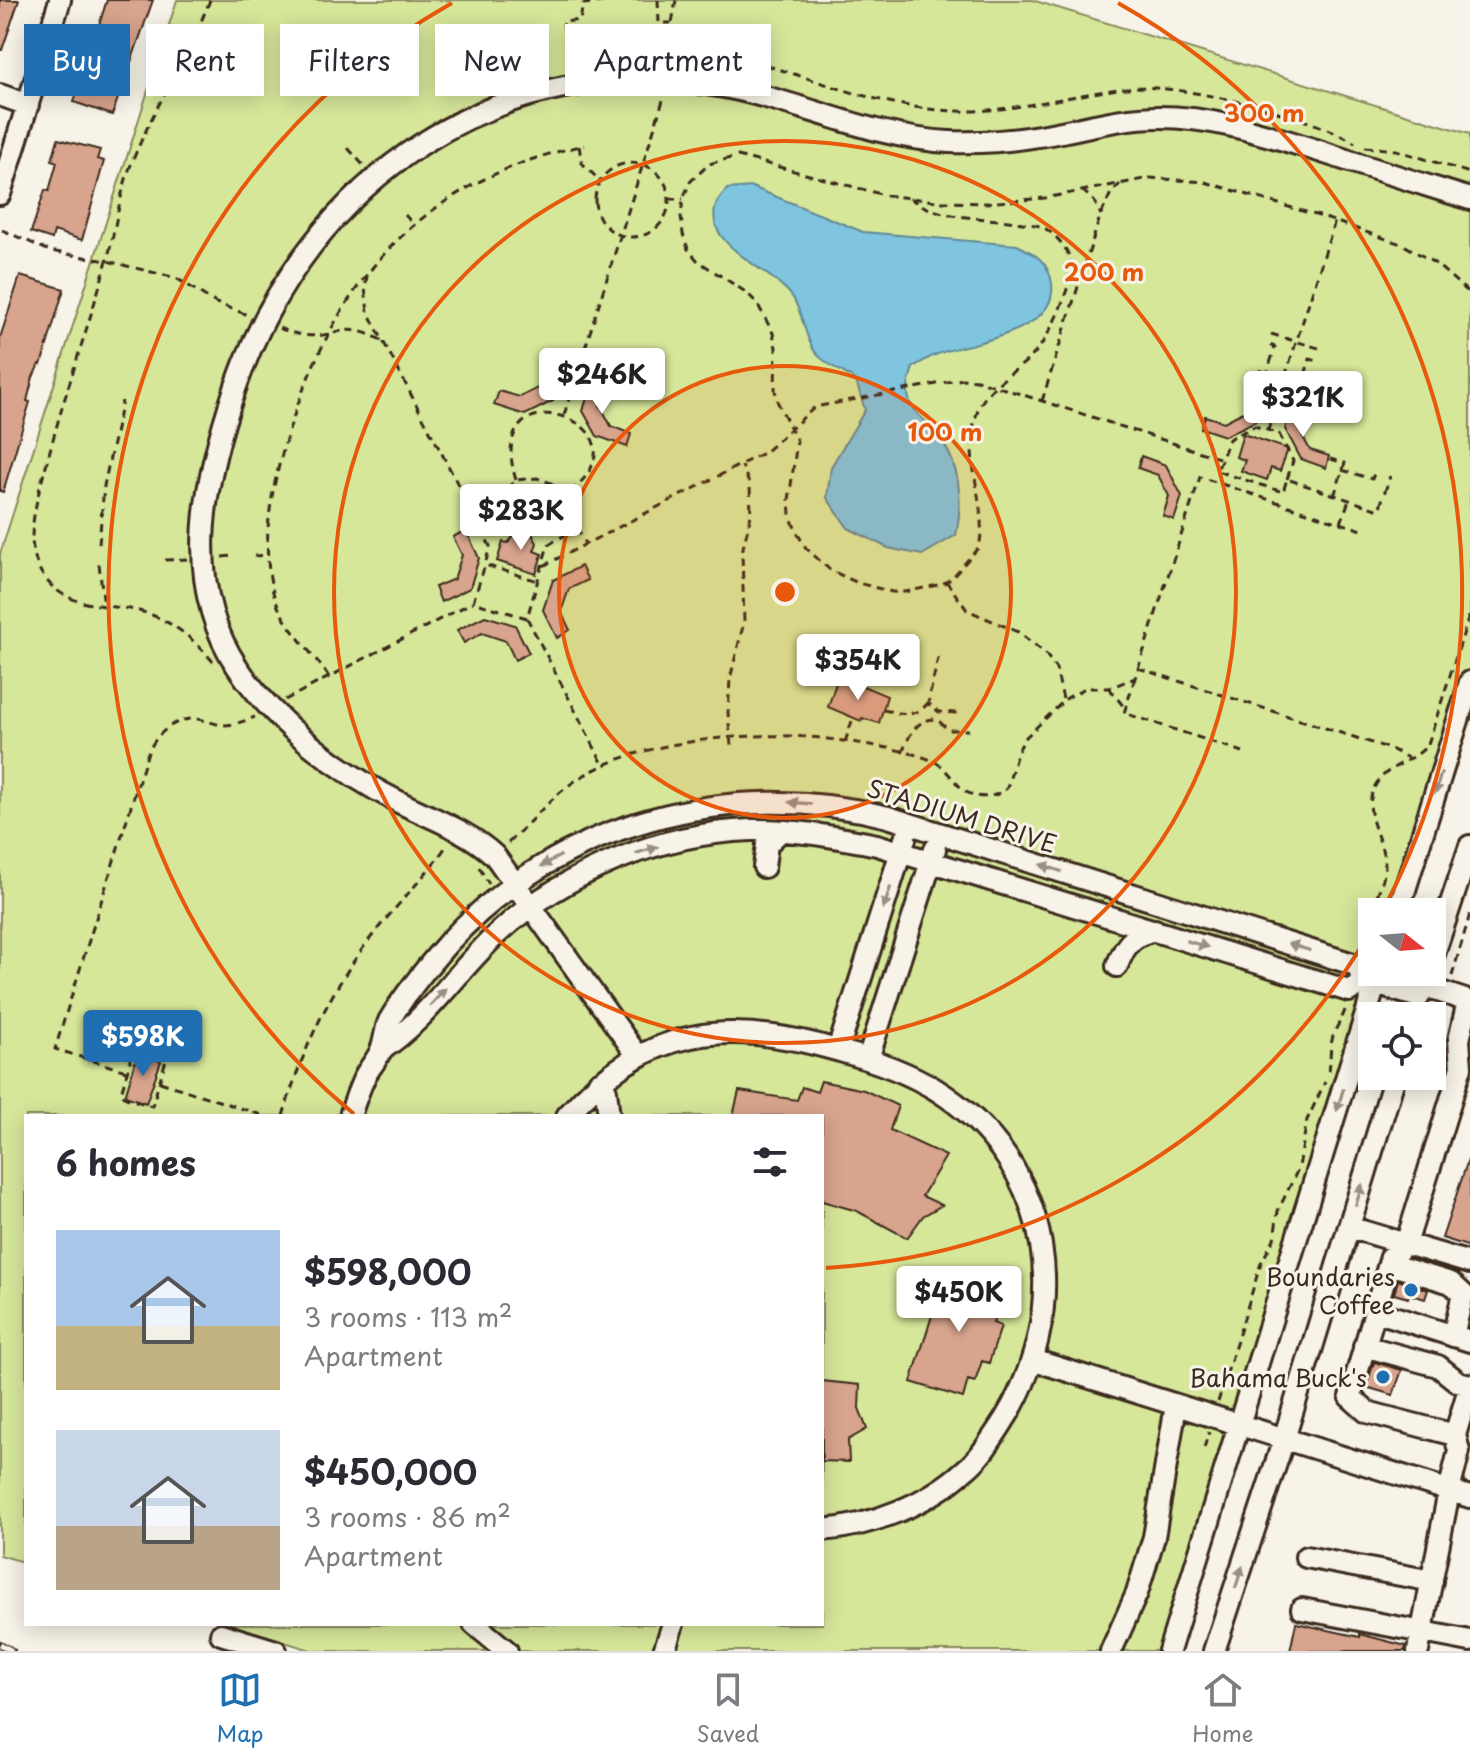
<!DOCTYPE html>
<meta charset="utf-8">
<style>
body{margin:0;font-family:"Playpen Sans",sans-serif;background:#f2f2f3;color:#2b2b33;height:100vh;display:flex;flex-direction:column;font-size:30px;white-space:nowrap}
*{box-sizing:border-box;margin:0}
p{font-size:26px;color:#7c7c81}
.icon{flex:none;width:44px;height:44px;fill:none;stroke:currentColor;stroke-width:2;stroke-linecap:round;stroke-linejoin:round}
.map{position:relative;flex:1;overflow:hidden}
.panel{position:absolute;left:24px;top:1114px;width:800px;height:512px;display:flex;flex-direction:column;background:#fff;border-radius:0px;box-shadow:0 4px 20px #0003}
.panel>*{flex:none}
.banner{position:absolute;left:24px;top:24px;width:800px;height:72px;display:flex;gap:16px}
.needle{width:52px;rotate:107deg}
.tools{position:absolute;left:1358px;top:898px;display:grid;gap:16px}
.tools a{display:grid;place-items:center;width:88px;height:88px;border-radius:0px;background:#fff;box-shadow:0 4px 20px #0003;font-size:40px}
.price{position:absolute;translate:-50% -68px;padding:0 18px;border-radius:8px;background:#fff;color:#222;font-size:26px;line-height:52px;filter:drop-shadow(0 2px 4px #0008)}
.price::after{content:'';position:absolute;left:50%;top:48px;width:24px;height:18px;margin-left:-12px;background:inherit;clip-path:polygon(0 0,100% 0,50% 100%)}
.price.on{background:#1f6fb2;color:#fff}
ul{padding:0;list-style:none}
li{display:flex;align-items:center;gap:24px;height:200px;padding:0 32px}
li span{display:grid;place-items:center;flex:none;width:224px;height:160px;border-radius:0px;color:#555}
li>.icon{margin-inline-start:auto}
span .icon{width:96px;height:96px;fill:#fffc;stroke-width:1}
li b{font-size:34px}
h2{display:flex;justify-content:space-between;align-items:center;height:96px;padding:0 32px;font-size:34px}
.tag{padding:0 28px;border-radius:0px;background:#fff;box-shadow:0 4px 20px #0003;font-size:28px;line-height:72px}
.tag.on{background:#1f6fb2;color:#fff}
.tab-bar{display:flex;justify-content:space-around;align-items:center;height:112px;border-top:2px solid #e1e1e2;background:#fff;font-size:22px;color:#7c7c81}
.tab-bar a{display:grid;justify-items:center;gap:4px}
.tab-bar .on{color:#1f6fb2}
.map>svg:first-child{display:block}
.green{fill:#d6e79a;stroke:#88885c;stroke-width:2}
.water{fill:#7fc5e0;stroke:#648792;stroke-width:2}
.building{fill:#d8a48d;stroke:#3b2a1e;stroke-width:2}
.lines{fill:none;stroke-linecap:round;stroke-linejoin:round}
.minor-casing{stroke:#3b2a1e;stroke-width:26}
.path{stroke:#3b2a1e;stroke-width:3;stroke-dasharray:8 6;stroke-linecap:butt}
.minor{stroke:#f7f3e8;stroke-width:20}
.rail-casing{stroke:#3b2a1e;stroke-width:8}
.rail{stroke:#f7f3e8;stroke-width:5;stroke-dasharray:15;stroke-linecap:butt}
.oneway{fill:#998e83}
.ring{fill:none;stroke:#e8590c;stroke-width:4}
.poi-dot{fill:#1f6fb2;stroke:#f7f3e8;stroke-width:3}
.labels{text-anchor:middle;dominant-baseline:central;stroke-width:6;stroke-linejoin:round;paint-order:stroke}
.street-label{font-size:24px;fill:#3b2a1e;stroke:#f7f3e8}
.poi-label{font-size:24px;fill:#3b2a1e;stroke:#f7f3e8;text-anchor:end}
.centre{fill:#e8590c;stroke:#f7f3e8;stroke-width:4}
.ring-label{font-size:24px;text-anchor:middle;font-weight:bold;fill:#e8590c;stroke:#f7f3e8;stroke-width:6;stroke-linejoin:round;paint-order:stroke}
</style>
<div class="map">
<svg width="1470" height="1651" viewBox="0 0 1470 1651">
<rect width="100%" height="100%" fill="#f7f3e8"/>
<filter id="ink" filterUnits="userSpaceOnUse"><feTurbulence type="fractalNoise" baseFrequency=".0125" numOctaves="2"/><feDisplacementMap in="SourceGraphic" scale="16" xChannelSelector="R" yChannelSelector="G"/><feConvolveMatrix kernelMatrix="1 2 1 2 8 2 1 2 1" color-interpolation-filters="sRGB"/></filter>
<g filter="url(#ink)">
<path class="green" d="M177 0H1032L1470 134V668L1395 912H1372V972L1168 1651H314L225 1624H822V1116H26V1563L0 1555V554Z"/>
<path class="water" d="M752 187 863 232 1017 245C1036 254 1049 262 1052 284 1058 332 973 342 940 353 931 356 922 362 913 367 911 375 907 384 908 392 908 409 922 417 932 428 960 459 964 496 956 535L922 555 888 548 848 528 827 498 831 467 865 410 856 381C843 371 825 365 815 352 804 336 803 311 791 295 772 269 702 246 716 205 718 200 724 194 727 189Z"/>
<path class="building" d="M0 0H19L2 50H0Z
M107 0H153L112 115 74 102Z
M58 139 100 150 97 159 104 161 82 240 54 231 52 239 31 232 45 190 49 191 57 162 52 160Z
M20 276 64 289 41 365 39 364 33 377 27 401 30 402 3 492 0 491V338Z
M548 366 562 370 553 401 525 415 494 405 499 391 520 397 542 386Z
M1260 370 1271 374 1256 421 1225 436 1201 428 1205 416 1224 422 1247 410Z
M593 379 607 383 600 405 611 426 631 434 627 447 597 436 583 411Z
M1293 404 1304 407 1298 428 1310 450 1329 456 1326 468 1301 459 1285 429Z
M1243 434 1288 449 1280 471 1271 468 1267 480 1241 471 1245 460 1236 457Z
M1141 456 1166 465 1182 496 1174 520 1163 516 1169 496 1158 475 1138 468Z
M466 530 479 558 470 588 441 602 435 587 454 579 462 555 453 537Z
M519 530 531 532 537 543 534 551 542 554 536 574 497 561 503 542 508 543Z
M581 566 588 580 569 589 561 612 570 630 557 638 543 610 553 580Z
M485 616 515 625 529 653 515 660 506 641 482 633 464 643 457 630Z
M837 680 855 686 856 683 887 696 879 723 862 718 861 721 828 707Z
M138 1053 161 1061 146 1103 125 1096Z
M821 1081 864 1090 898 1106 890 1130 946 1156 922 1196 942 1205 923 1216 907 1238 857 1211 822 1201V1116H733L739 1091 797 1100 802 1087 817 1092Z
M1468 1160H1470V1247L1442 1238Z
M947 1268 1000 1285 995 1301 1000 1302 993 1323 1001 1326 989 1363 982 1361 975 1382 968 1380 963 1398 911 1382Z
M1398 1280 1428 1290 1425 1299 1409 1294 1408 1298 1394 1294Z
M1374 1362 1402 1370 1393 1395 1366 1387Z
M822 1381 860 1385 859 1408 867 1429 848 1440 849 1462 822 1461Z
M1296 1623 1360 1637V1634L1406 1646 1405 1651H1290Z"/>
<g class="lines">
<g class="minor-casing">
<path id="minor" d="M0 95 28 105
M0 194 60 0
M764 867 767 844 781 831
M1398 912 1470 682
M1432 960 1470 846
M1117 966C1125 945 1132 935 1155 930
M381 1050C427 1020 457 971 497 934 563 873 660 833 751 830 794 829 835 837 877 845L1349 991 1365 981
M838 1050 905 839
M637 1055 495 856C467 830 433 819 399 802 339 772 276 724 238 668 180 582 205 476 236 386 309 177 501 46 724 87 800 101 871 138 949 142 979 143 1010 141 1039 136 1079 130 1118 117 1159 117 1214 117 1264 134 1316 150 1367 167 1419 183 1470 199
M868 1059 935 849
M599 1082 606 1091 609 1116
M350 1116C354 1103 359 1089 365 1076 370 1067 377 1060 381 1050 385 1041 385 1030 389 1021 405 993 427 967 448 943 559 822 730 777 888 817L1356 965 1365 981 1419 997
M567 1116C645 1025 730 1018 840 1051 873 1060 906 1071 935 1089 1056 1164 1075 1314 999 1428 989 1443 979 1459 965 1470 928 1504 872 1526 822 1530
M1349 1227 1470 1263
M1389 1264 1451 1283 1463 1294 1453 1336
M1375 1311 1470 1341
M1364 1346 1438 1366 1458 1382 1470 1385
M1033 1360 1470 1497
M1455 1435 1470 1385
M1306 1557 1432 1581
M1302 1609 1470 1641
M474 1624 507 1651
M221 1634 276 1651
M664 1651 673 1624
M1111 1651 1137 1593 1154 1537 1176 1405
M1169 1651 1379 972
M1214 1651 1284 1439 1395 1076
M1418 1651 1449 1491 1459 1451 1455 1435 1367 1412 1350 1397 1391 1257 1406 1244 1461 1067 1459 1040 1468 1001 1423 986"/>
</g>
<path class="path" d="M210 0C187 59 151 111 129 170 118 201 115 233 106 264 87 331 64 395 47 462 40 487 32 514 32 540 33 551 36 565 42 574 69 615 113 600 152 615 177 625 197 642 214 663
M658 0 659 23H671
M566 45 563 22 580 20 583 4 603 2
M670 48C690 50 710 52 730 56 797 71 860 101 929 109 1001 118 1058 96 1127 88 1175 82 1315 116 1355 143
M670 64V35L676 0
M579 146 582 163 600 181
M1365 147 1396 150 1470 173
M348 148 365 167
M595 200a37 37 0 1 1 74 0a37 37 0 1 1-74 0Z
M1082 190 1094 201 1101 215
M910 198C938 220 983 217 1016 222 1026 224 1038 224 1046 229 1057 236 1069 250 1071 263 1074 283 1049 338 1035 353 1015 374 986 385 977 413 961 461 989 504 979 547L951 579 942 584 905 592H892L858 583 830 570 806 548 796 531 790 514 789 500 797 441 778 403 775 390 776 348 773 333 757 303 747 293 698 261 688 249 683 234 681 216 683 199 690 182 709 164 738 156 884 195 944 202 986 203 1045 198 1150 178 1205 182 1319 216 1404 245 1436 264 1470 294
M668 199H683
M405 215 414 225
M2 230 50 251 107 261 176 278 216 303 248 315
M367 276 365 288 368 312 490 546 485 565
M279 328C287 331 295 334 303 335 338 340 341 318 383 341
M1271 334 1322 349
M1266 377 1275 347 1267 344
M1301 388 1310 359 1318 361
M1255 389 1259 375 1307 390 1302 406
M1042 401 1100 217 1111 193 1122 182
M564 415 664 97
M1268 430 1335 221
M1330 459 1345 463 1334 496
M1342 470 1372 479 1375 471
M1287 479 1293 461 1279 434 1255 426 1229 439 1217 471 1283 492 1287 479 1379 510 1390 476
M516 480C479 362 667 425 564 496
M471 509 506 489 516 480 537 478 551 483 564 496 577 528 548 545 527 618 603 764
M1341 523 1349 500
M577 528 585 544
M99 544 104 486 122 401
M254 556 268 555
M222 557 234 556
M165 560 188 559
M99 564 104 606
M543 566 765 452 815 407 963 379 977 380 1222 459
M946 581 967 610 1018 632 1045 653 1056 669 1063 699
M527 618 473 602 485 565 538 581
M938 658 928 703 939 712 957 713
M1138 668 1391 749 1408 758
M329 677C310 648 282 627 273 592 260 541 272 486 287 437 335 280 421 180 585 145
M1135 678 1124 713 1243 752
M1109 688 1124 707
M285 700 473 602
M883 710C900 713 915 719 928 703
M845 742 853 718
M731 745 728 713 730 679 744 622 742 552 751 515 750 486 742 466
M902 753C909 736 916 718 937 719L948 730H969
M508 843C531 822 549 799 575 781 638 738 761 729 836 740 861 743 916 751 937 763 951 772 957 790 973 795 985 799 998 796 1007 788L1017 753 1025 738 1067 698 1085 688H1109L1135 678 1200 477 1365 531
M479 867 489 884
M1364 950C1366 936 1368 921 1373 907 1377 893 1385 880 1385 865 1383 838 1361 813 1375 786 1387 764 1414 763 1428 744L1470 613
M1452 976 1470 914
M142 1050 166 1060 152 1106 126 1098 121 1093 133 1051Z
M126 1071 55 1049 147 755C155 735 174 717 197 719 206 720 214 724 223 725 235 725 244 721 255 717
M1329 1071C1331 1058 1329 1044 1335 1031 1339 1022 1344 1016 1346 1006
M160 1082 265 1116
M283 1116C302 1051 328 994 369 940 394 907 424 879 447 845
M1218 1402 1261 1263 1274 1239 1278 1211 1299 1167 1307 1120 1325 1082
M1204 1448 1209 1432"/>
<use href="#minor" class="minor"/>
<g class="rail-casing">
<path id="rail" d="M0 1644 12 1651"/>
</g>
<use href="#rail" class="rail"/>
</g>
<defs><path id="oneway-solid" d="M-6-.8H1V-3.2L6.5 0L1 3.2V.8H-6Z" transform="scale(2)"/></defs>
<g class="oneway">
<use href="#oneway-solid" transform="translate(1438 783) rotate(107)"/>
<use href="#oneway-solid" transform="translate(800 803) rotate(-176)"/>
<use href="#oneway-solid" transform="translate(647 850) rotate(-17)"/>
<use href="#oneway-solid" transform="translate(551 861) rotate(151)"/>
<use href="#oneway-solid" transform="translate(1051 868) rotate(-162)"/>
<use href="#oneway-solid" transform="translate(887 898) rotate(108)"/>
<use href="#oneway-solid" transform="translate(1197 944) rotate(17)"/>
<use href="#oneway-solid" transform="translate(1299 947) rotate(-162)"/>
<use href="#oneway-solid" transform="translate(438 997) rotate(-48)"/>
<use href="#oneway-solid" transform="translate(1340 1100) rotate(107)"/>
<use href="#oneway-solid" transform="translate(1359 1195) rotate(-73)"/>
<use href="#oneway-solid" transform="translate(1239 1577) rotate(-72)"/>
</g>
</g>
<circle cx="785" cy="592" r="226" fill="#e8590c" fill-opacity=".12"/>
<g class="ring">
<circle cx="785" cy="592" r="226"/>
<circle cx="785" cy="592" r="451"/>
<path d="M1371 930A677 677 0 0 1 826 1268M354 1114A677 677 0 0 1 452 3M1118 3A677 677 0 0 1 1383 910"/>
</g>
<g class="poi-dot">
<circle cx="1411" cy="1290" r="8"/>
<circle cx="1383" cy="1377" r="8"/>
</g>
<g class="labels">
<g class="street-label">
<text transform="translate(962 815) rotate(17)">STADIUM DRIVE</text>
</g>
<g class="poi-label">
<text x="1395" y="1276">Boundaries<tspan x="1395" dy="28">Coffee</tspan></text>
<text x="1367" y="1377">Bahama Buck's</text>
</g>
</g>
<circle cx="785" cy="592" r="12" class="centre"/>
<g class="ring-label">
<text x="1264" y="122">300 m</text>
<text x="1104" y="281">200 m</text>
<text x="945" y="441">100 m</text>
</g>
</svg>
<div class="tools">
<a><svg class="needle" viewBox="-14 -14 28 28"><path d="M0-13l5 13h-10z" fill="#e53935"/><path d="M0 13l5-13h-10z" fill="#7c7c81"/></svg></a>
<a><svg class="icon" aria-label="locate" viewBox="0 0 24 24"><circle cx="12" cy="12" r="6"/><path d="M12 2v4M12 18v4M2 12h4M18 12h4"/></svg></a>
</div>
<b class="price" style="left:602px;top:416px">$246K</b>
<b class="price" style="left:1303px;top:439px">$321K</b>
<b class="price" style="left:521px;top:552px">$283K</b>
<b class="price" style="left:858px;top:702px">$354K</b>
<b class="price on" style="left:143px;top:1078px">$598K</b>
<b class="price" style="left:959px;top:1334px">$450K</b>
<div class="banner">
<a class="tag on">Buy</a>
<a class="tag">Rent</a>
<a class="tag">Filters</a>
<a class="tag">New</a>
<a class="tag">Apartment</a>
</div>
<section class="panel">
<h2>6 homes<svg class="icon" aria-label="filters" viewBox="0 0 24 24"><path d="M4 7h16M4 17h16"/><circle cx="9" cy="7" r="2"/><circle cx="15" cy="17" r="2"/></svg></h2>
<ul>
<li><span style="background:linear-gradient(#a9c7e8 60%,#c2b280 0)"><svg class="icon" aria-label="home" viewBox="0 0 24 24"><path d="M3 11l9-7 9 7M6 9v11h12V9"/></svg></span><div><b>$598,000</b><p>3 rooms · 113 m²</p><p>Apartment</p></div></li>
<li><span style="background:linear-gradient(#c9d6e8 60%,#b9a48a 0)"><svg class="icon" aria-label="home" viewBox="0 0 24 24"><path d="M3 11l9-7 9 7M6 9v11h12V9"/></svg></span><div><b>$450,000</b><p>3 rooms · 86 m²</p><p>Apartment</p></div></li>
</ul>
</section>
</div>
<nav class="tab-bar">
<a class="on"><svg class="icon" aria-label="map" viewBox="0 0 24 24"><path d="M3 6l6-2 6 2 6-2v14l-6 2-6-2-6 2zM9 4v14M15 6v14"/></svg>Map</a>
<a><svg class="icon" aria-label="saved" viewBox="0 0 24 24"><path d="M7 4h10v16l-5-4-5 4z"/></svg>Saved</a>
<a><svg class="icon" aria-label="home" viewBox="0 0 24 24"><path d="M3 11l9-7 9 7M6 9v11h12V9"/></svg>Home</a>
</nav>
